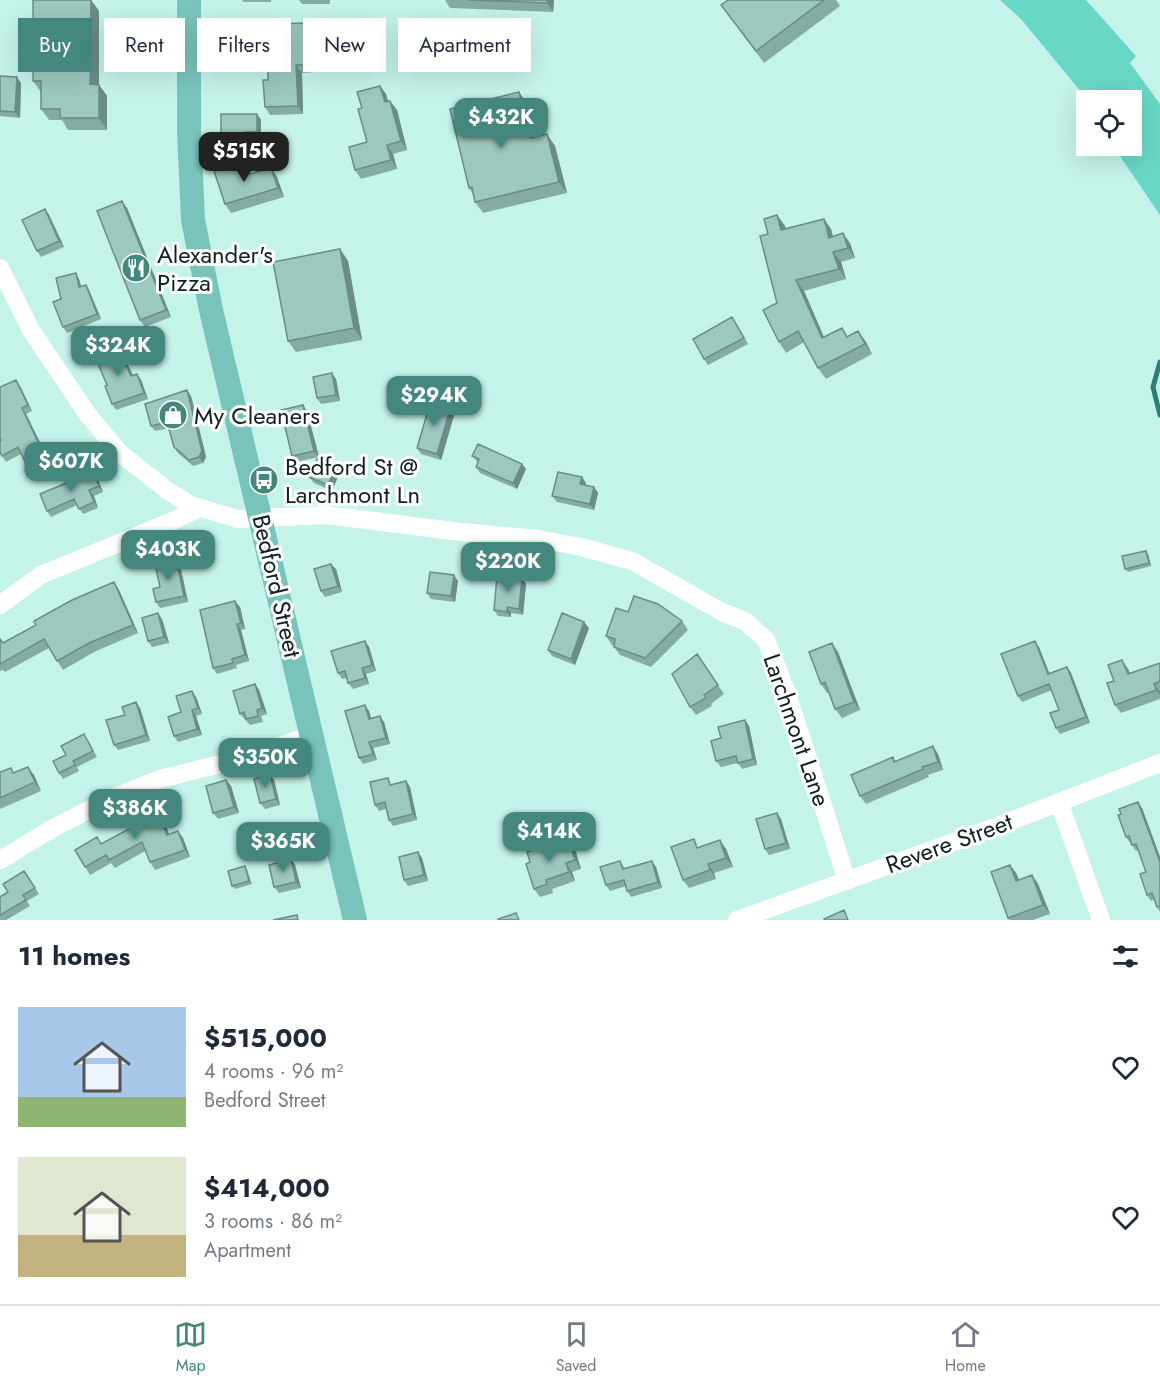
<!DOCTYPE html>
<meta charset="utf-8">
<style>
body{margin:0;font-family:Jost,sans-serif;background:#f2f2f3;color:#1f2937;height:100vh;display:flex;flex-direction:column;font-size:22px;white-space:nowrap}
*{box-sizing:border-box;margin:0}
p{font-size:20px;color:#747a83}
.icon{flex:none;width:33px;height:33px;fill:none;stroke:currentColor;stroke-width:2;stroke-linecap:round;stroke-linejoin:round}
.map{position:relative;height:920px;overflow:hidden}
.side{display:flex;flex-direction:column;background:#fff;flex:1}
.side>*{flex:none}
.hud{position:absolute;left:18px;top:18px;width:600px;height:54px;display:flex;gap:12px}
.fabs{position:absolute;left:1076px;top:90px;display:grid;gap:12px}
.fabs a{display:grid;place-items:center;width:66px;height:66px;border-radius:0px;background:#fff;box-shadow:0 6px 24px #0002;font-size:30px}
.price{position:absolute;translate:-50% -51px;padding:0 14px;border-radius:12px;background:#44887d;color:#fff;font-size:20px;line-height:39px;filter:drop-shadow(0 2px 3px #0008)}
.price::after{content:'';position:absolute;left:50%;top:36px;width:18px;height:14px;margin-left:-9px;background:inherit;clip-path:polygon(0 0,100% 0,50% 100%)}
.price.current{background:#222;color:#fff}
ul{padding:0;list-style:none}
li{display:flex;align-items:center;gap:18px;height:150px;padding:0 18px}
li span{display:grid;place-items:center;flex:none;width:168px;height:120px;border-radius:0px;color:#555}
li>.icon{margin-inline-start:auto}
span .icon{width:72px;height:72px;fill:#fffc;stroke-width:1}
li b{font-size:26px}
h2{display:flex;justify-content:space-between;align-items:center;height:72px;padding:0 18px;font-size:26px}
.pill{padding:0 21px;border-radius:0px;background:#fff;box-shadow:0 6px 24px #0002;font-size:21px;line-height:54px}
.pill.current{background:#44887d;color:#fff}
.menu{display:flex;justify-content:space-around;align-items:center;height:84px;border-top:2px solid #e0e1e3;background:#fff;font-size:16px;color:#747a83}
.menu a{display:grid;justify-items:center;gap:3px}
.menu .current{color:#44887d}
.map>svg:first-child{display:block}
.green{fill:#69d7c5}
.lines{fill:none;stroke-linecap:round;stroke-linejoin:round}
.stream{stroke:#2b8074;stroke-width:5}
.minor{stroke:#fff;stroke-width:18}
.major{stroke:#78c4bb;stroke-width:24}
.wall{fill:#85aca4}
.shaded-wall{fill:#6c8c86}
.building{fill:#9bc8bf;stroke:#6c8c86;stroke-width:1.5}
.labels{text-anchor:middle;dominant-baseline:central;stroke-width:6;stroke-linejoin:round;paint-order:stroke}
.poi-label{font-size:24px;fill:#0f211e;stroke:#fff;text-anchor:start}
.street-label{font-size:24px;fill:#0f211e;stroke:#fff}
</style>
<div class="map">
<svg width="1160" height="920" viewBox="0 0 1160 920">
<rect width="100%" height="100%" fill="#c4f3e9"/>
<path class="green" d="M1000 0H1086L1136 56 1130 63 1160 104V215L1113 146H1131V100H1086V109L1080 102 1082 93 1021 19Z"/>
<g class="lines">
<path class="stream" d="M1160 362 1153 387 1160 415"/>
<path class="minor" d="M0 268 31 330 88 415 120 453 168 491 191 505 237 519 326 515 461 532 538 539 581 547 632 561 722 612 745 621 766 640 786 690 847 881
M0 605 41 575 177 519 199 508
M1059 802 1101 920
M0 860 55 827 112 798 160 779 240 759 312 735
M737 920 998 826 1160 763"/>
<path class="major" d="M189 0V131L193 220 211 310 355 920"/>
</g>
<path class="wall" d="M91 0 99 11V85L107 96V130H68L62 120H49L41 109V92L33 81Z
M242 0H271V2H243Z
M299 0H330V4H302Z
M445 0H554L553 12 450 8Z
M728 0H836L840 6 764 63 721 5Z
M308 23 314 31V72L302 73 303 114 270 115 265 107 268 80Z
M0 76 21 83 20 118 0 116Z
M380 86 386 94 388 101H390L397 110 407 150 393 154 397 169 361 179 355 170 367 142 362 108Z
M527 104 535 137 555 146 567 193 483 213 475 202 474 196 469 188Z
M257 114 261 120V138H249V142H225L221 137Z
M239 164 245 172 246 175 271 168 277 177 284 197 231 213 225 204Z
M127 208 171 317 145 327 140 320Z
M45 209 49 215 64 247 41 257 37 251Z
M777 215 785 226 786 229 824 219 831 229 833 237 850 243 855 258 841 262 846 279 804 291 824 337 842 328 848 337 858 331 866 342 872 354 826 379 818 368 804 342 786 353 779 342 777 303 768 234Z
M340 249 348 261 362 340 296 352 288 341Z
M79 279 81 286 86 285 89 290 101 319 67 333 63 327 61 299Z
M736 323 748 344 708 365 704 359Z
M122 353 133 375 137 374 141 380 148 399 116 410 112 404 107 385Z
M336 379 340 401 321 404 317 398Z
M20 386 32 411 26 414 52 467 33 476 29 470 21 454 6 462 2 456 1 440Z
M191 396 206 457 203 463 193 466 178 453 174 447 169 428 155 431 151 426Z
M303 405 307 411 319 457 296 462 292 456Z
M455 412 441 460 421 454 417 448Z
M472 456 522 464 526 469 517 489 480 473 476 467 478 462Z
M336 466 340 472 332 491 314 483 309 477Z
M93 472 97 477 103 492 94 496 98 508 83 514 77 505 51 517 47 511Z
M586 483V486L594 487 598 493 594 510 557 502 552 496Z
M1148 554 1151 566 1128 572 1125 569Z
M180 565 188 602 160 608 156 602 160 587Z
M336 569 342 592 325 597 321 591Z
M522 578 526 584 523 615 511 613V617L498 616 494 610Z
M458 581 455 602 431 599 427 593Z
M119 590 138 633 94 652 63 670 49 648 5 672 3 670 0 671V639L3 643Z
M240 607 245 629 241 630 249 661 236 665 237 668 217 674 213 668Z
M628 612 682 621 688 630 651 667 620 655 614 647V646L612 645 606 636Z
M162 619 169 643 152 647 148 641Z
M589 628 575 665 552 656 548 650Z
M365 641 369 647 376 671 366 674 369 684 353 689 348 683 347 678 342 679 338 673Z
M1039 647 1049 674 1067 667 1071 673 1090 723 1060 734 1056 728 1059 710 1052 690 1022 702 1018 696Z
M838 652 860 710 842 718 835 709 829 692 827 693 821 684Z
M697 654 724 694 711 704 712 706 696 715 690 707Z
M1160 663V699L1121 713 1115 705 1114 681 1128 669 1130 674Z
M255 684 259 690 267 714 261 716 263 722 250 725 240 714Z
M192 691 196 697 202 714 196 716 202 735 178 742 174 736 181 712Z
M140 708 150 741 118 750 114 745Z
M369 711 371 718 384 722 390 744 373 748 377 760 363 764 359 758Z
M745 720 749 726 757 765 742 769 738 763 721 767 716 761 721 738Z
M88 740 97 757 77 767 79 771 63 779 59 773 66 755Z
M938 754 943 770 928 775 929 777 866 804 860 796 893 757 896 762Z
M0 772 15 773 34 775 41 791 0 809Z
M270 775 274 780 280 805 265 809 260 803Z
M226 780 231 786 239 813 218 819 213 813Z
M406 781 410 787 417 820 393 826 389 820 386 809 379 811 375 805 393 784Z
M148 806 154 817 159 815 165 823 169 834 183 838 190 857 155 870 150 862 145 851 115 868 111 863 90 875 85 867 102 844 131 828Z
M1142 808 1160 857V912L1157 907 1154 899 1151 901 1147 895 1146 872 1138 850 1136 851 1126 837Z
M777 813 781 819 790 849 769 855 765 849Z
M569 841 575 849 581 869 572 872 575 881 552 889 553 893 540 897 534 889 530 862 541 847 543 849Z
M700 847 726 849 733 867 714 873 716 879 689 888 683 880Z
M422 858 428 881 408 886 404 880Z
M291 859 295 865 301 888 279 893 274 887Z
M620 861 625 869 656 867 662 888 631 897 627 891 626 886 610 891 606 885Z
M245 866 247 869 252 884 235 889 232 886Z
M1016 873 1019 880 1032 875 1038 884 1050 914 1033 920H1009L1008 918Z
M28 877 39 894 27 901 30 906 6 920H0V897Z"/>
<path class="shaded-wall" d="M91 0 99 11V96L90 84Z
M547 0H554L553 12 547 3Z
M308 23 314 31V72L309 65Z
M296 65 302 73 303 114 298 106Z
M17 77 21 83 20 118 15 112Z
M99 85 107 96V130L99 118Z
M380 86 386 94 391 111 385 102Z
M519 92 527 104 538 149 530 138Z
M390 101 397 110 407 150 401 141Z
M257 114 261 120V138L257 132Z
M245 132 249 138V142L245 136Z
M547 134 555 146 567 193 559 182Z
M387 145 393 154 397 169 391 160Z
M239 164 245 172 249 185 243 176Z
M271 168 277 177 284 197 278 188Z
M122 201 127 208 171 317 166 310Z
M45 209 49 215 64 247 59 241Z
M777 215 785 226 789 241 781 230Z
M824 219 831 229 836 249 829 238Z
M843 233 850 243 855 258 848 248Z
M340 249 348 261 362 340 354 328Z
M833 252 841 262 846 279 839 269Z
M76 273 79 279 83 293 79 287Z
M796 280 804 291 829 349 822 338Z
M86 285 89 290 101 319 97 314Z
M858 331 866 342 872 354 865 344Z
M118 347 122 353 136 382 131 376Z
M332 373 336 379 340 401 336 395Z
M137 374 141 380 148 399 144 393Z
M16 380 20 386 32 411 28 405Z
M187 390 191 396 206 457 203 463 199 457Z
M303 405 307 411 319 457 314 451Z
M451 406 455 412 441 460 437 454Z
M22 408 26 414 52 467 47 461Z
M522 464 526 469 517 489 513 483Z
M336 466 340 472 332 491 328 485Z
M93 472 97 477 103 492 99 486Z
M582 477 586 483 585 490 580 484Z
M594 487 598 493 594 510 590 504Z
M89 490 94 496 98 508 94 502Z
M1146 551 1148 554 1151 566 1149 563Z
M176 559 180 565 188 602 184 596Z
M331 564 336 569 342 592 338 586Z
M454 575 458 581 455 602 451 596Z
M522 578 526 584 523 615 519 609Z
M114 582 119 590 138 633 133 625Z
M235 601 240 607 245 629 241 623Z
M507 607 511 613V617L507 612Z
M158 613 162 619 169 643 164 637Z
M584 622 589 628 575 665 571 659Z
M237 624 241 630 249 661 245 655Z
M365 641 369 647 376 671 372 665Z
M1035 641 1039 647 1052 680 1048 674Z
M832 643 838 652 860 710 854 702Z
M1122 660 1128 669 1134 683 1128 674Z
M1067 667 1071 673 1090 723 1086 717Z
M362 668 366 674 369 684 365 678Z
M255 684 259 690 267 714 262 708Z
M1154 684 1160 692V695L1156 690Z
M192 691 196 697 202 714 198 708Z
M136 702 140 708 150 741 146 735Z
M365 705 369 711 373 725 369 719Z
M192 710 196 716 202 735 197 729Z
M380 716 384 722 390 744 386 738Z
M745 720 749 726 757 765 753 759Z
M369 742 373 748 377 760 373 754Z
M933 746 938 754 943 770 938 762Z
M28 767 34 775 41 791 35 782Z
M270 775 274 780 280 805 276 799Z
M226 780 231 786 239 813 234 807Z
M406 781 410 787 417 820 413 814Z
M1138 802 1142 808 1160 857V862Z
M148 806 153 814 158 825 152 818Z
M777 813 781 819 790 849 786 843Z
M159 815 165 823 172 843 167 835Z
M178 831 183 838 190 857 185 850Z
M720 840 726 849 733 867 726 858Z
M569 841 575 849 581 869 575 860Z
M418 852 422 858 428 881 424 875Z
M291 859 295 865 301 888 296 882Z
M652 861 656 867 662 888 658 882Z
M566 863 572 872 575 881 569 872Z
M708 864 714 873 716 879 710 870Z
M1010 865 1016 873 1023 890 1016 881Z
M1032 875 1038 884 1050 914 1043 905Z"/>
<path class="building" d="M33 0H91L90 84 99 85V118H60V109H41V81H33Z
M468 0H547V3Z
M728 0H824L756 51 721 5Z
M308 23 309 65H296L298 106 265 107 263 80H268L267 24Z
M0 76 17 77 15 112 0 111Z
M380 86 385 102 390 101 401 141 387 145 391 160 355 170 349 147 367 142 358 109 362 108 357 92Z
M519 92 530 138 547 134 559 182 475 202 472 187 469 188 450 109Z
M221 114H257V132H245V136L221 137Z
M239 164 243 176 271 168 278 188 225 204 214 171Z
M122 201 166 310 140 320 97 211Z
M45 209 59 241 37 251 22 220Z
M777 215 781 230 824 219 829 238 843 233 848 248 833 252 839 269 796 280 822 338 842 328 847 337 858 331 865 344 818 368 798 331 779 342 763 310 777 303 760 236 768 234 764 219Z
M340 249 354 328 288 341 273 262Z
M76 273 79 287 86 285 97 314 63 327 53 302 61 299 56 278Z
M732 317 744 338 704 359 693 339Z
M118 347 131 376 137 374 144 393 112 404 105 386 107 385 95 357Z
M332 373 336 395 317 398 313 377Z
M16 380 28 405 22 408 47 461 29 470 18 447 2 456 0 452V441L1 440 0 438V387Z
M187 390 202 451 199 457 189 460 174 447 167 422 151 426 145 404Z
M431 400 451 406 437 454 417 448Z
M303 405 314 451 292 456 281 410Z
M478 444 522 464 513 483 476 467 479 459 472 456Z
M317 459 336 466 328 485 309 477Z
M93 472 99 486 89 490 94 502 79 509 74 499 47 511 40 494Z
M558 472 582 477 580 484 594 487 590 504 552 496Z
M1146 551 1149 563 1125 569 1122 556Z
M176 559 184 596 156 602 153 589 160 587 155 564Z
M331 564 338 586 321 591 314 569Z
M430 572 454 575 451 596 427 593Z
M497 576 522 578 519 609 507 607V612L494 610Z
M114 582 133 625 89 643 57 661 44 639 0 664V639L3 643 36 625 34 621 72 600Z
M634 596 658 604 682 621 645 658 614 647 615 639 606 636 616 608 628 612Z
M235 601 241 623 237 624 245 655 232 659 233 663 213 668 200 610Z
M158 613 164 637 148 641 142 618Z
M562 613 584 622 571 659 548 650Z
M365 641 372 665 362 668 365 678 348 683 345 671 338 673 331 651Z
M1035 641 1048 674 1067 667 1086 717 1056 728 1050 713 1059 710 1049 684 1018 696 1001 654Z
M832 643 854 702 835 709 825 682 821 684 809 652Z
M697 654 718 685 704 695 706 698 690 707 672 674Z
M1122 660 1128 674 1160 663V681L1154 684 1156 690 1115 705 1107 683 1114 681 1108 665Z
M255 684 262 708 257 710 258 716 246 719 244 712 240 714 233 691Z
M192 691 198 708 192 710 197 729 174 736 168 717 181 712 176 696Z
M136 702 146 735 114 745 106 720 125 715 122 707Z
M365 705 369 719 380 716 386 738 369 742 373 754 359 758 345 711Z
M745 720 753 759 738 763 736 756 716 761 711 741 721 738 718 727Z
M84 734 93 751 73 761 75 765 59 773 53 761 66 755 61 746Z
M933 746 938 762 922 767 923 769 860 796 851 775 893 757 894 762Z
M28 767 35 782 0 798V772L11 768 13 773Z
M270 775 276 799 260 803 254 779Z
M388 778 390 785 406 781 413 814 389 820 385 802 375 805 370 782Z
M226 780 234 807 213 813 206 786Z
M1138 802 1160 862V906L1157 907 1152 893 1147 895 1140 874 1146 872 1136 844 1132 845 1129 836 1126 837 1118 815 1121 814 1119 809Z
M148 806 152 818 159 815 167 835 178 831 185 850 150 862 142 842 109 860 106 855 85 867 75 850 97 837 101 844 131 828 126 814Z
M777 813 786 843 765 849 756 819Z
M694 839 697 848 720 840 726 858 708 864 710 870 683 880 671 847Z
M569 841 575 860 566 863 569 872 546 880 547 884 534 889 526 864 530 862 527 852 541 847 542 850Z
M418 852 424 875 404 880 399 857Z
M291 859 296 882 274 887 269 865Z
M620 861 623 869 652 861 658 882 627 891 624 880 606 885 600 867Z
M1010 865 1016 881 1032 875 1043 905 1008 918 991 872Z
M245 866 249 881 232 886 228 871Z
M24 871 35 888 23 895 26 900 0 915V897L8 892 3 884Z
M844 910 848 920H825L824 919Z
M516 913 519 920H499L498 919Z
M297 915 298 920H273Z"/>
<defs>
<g id="restaurant-disc" transform="scale(1.5)"><circle r="9.5" fill="#44887d" stroke="#fff"/><path d="M-5-6h1v4h1v-4h1v4h1v-4h1v5L-1.5 .5V6h-2V.5L-5-1ZM5-6V6H3V1.5H1.5Q1.5-4 5-6Z" fill="#fff"/></g>
<g id="shop-disc" transform="scale(1.5)"><circle r="9.5" fill="#44887d" stroke="#fff"/><path d="M-5-2.5h2.3a2.7 3.5 0 0 1 5.4 0H5L5.5 6h-11ZM-1.5-2.5h3a1.5 2.3 0 0 0-3 0Z" fill="#fff"/></g>
<g id="bus-disc" transform="scale(1.5)"><circle r="9.5" fill="#44887d" stroke="#fff"/><path d="M-5-6H5V4H4V6H2V4H-2V6H-4V4H-5ZM-3.5-4V0h7V-4ZM-3.5 1.2v1.5H-2V1.2ZM2 1.2v1.5H3.5V1.2Z" fill="#fff"/></g>
</defs>
<g fill-rule="evenodd">
<use href="#restaurant-disc" x="136" y="268"/>
<use href="#shop-disc" x="173" y="415"/>
<use href="#bus-disc" x="264" y="480"/>
</g>
<g class="labels">
<g class="poi-label">
<text x="157" y="254">Alexander's<tspan x="157" dy="28">Pizza</tspan></text>
<text x="194" y="415">My Cleaners</text>
<text x="285" y="466">Bedford St @<tspan x="285" dy="28">Larchmont Ln</tspan></text>
</g>
<g class="street-label">
<text transform="translate(277 586) rotate(77)">Bedford Street</text>
<text transform="translate(797 730) rotate(71)">Larchmont Lane</text>
<text transform="translate(949 843) rotate(-20)">Revere Street</text>
</g>
</g>
</svg>
<div class="fabs">
<a><svg class="icon" aria-label="locate" viewBox="0 0 24 24"><circle cx="12" cy="12" r="6"/><path d="M12 2v4M12 18v4M2 12h4M18 12h4"/></svg></a>
</div>
<b class="price" style="left:501px;top:149px">$432K</b>
<b class="price current" style="left:244px;top:183px">$515K</b>
<b class="price" style="left:118px;top:377px">$324K</b>
<b class="price" style="left:434px;top:427px">$294K</b>
<b class="price" style="left:71px;top:493px">$607K</b>
<b class="price" style="left:168px;top:581px">$403K</b>
<b class="price" style="left:508px;top:593px">$220K</b>
<b class="price" style="left:265px;top:789px">$350K</b>
<b class="price" style="left:135px;top:840px">$386K</b>
<b class="price" style="left:549px;top:863px">$414K</b>
<b class="price" style="left:283px;top:873px">$365K</b>
<div class="hud">
<a class="pill current">Buy</a>
<a class="pill">Rent</a>
<a class="pill">Filters</a>
<a class="pill">New</a>
<a class="pill">Apartment</a>
</div>
</div>
<section class="side">
<h2>11 homes<svg class="icon" aria-label="filters" viewBox="0 0 24 24"><path d="M4 7h16M4 17h16"/><circle cx="9" cy="7" r="2"/><circle cx="15" cy="17" r="2"/></svg></h2>
<ul>
<li><span style="background:linear-gradient(#a9c7e8 75%,#8fb573 0)"><svg class="icon" aria-label="home" viewBox="0 0 24 24"><path d="M3 11l9-7 9 7M6 9v11h12V9"/></svg></span><div><b>$515,000</b><p>4 rooms · 96 m²</p><p>Bedford Street</p></div><svg class="icon" aria-label="heart" viewBox="0 0 24 24"><path d="M12 20l-8-8c-3-5 5-10 8-4 3-6 11-1 8 4z"/></svg></li>
<li><span style="background:linear-gradient(#dfe7d0 65%,#c2b280 0)"><svg class="icon" aria-label="home" viewBox="0 0 24 24"><path d="M3 11l9-7 9 7M6 9v11h12V9"/></svg></span><div><b>$414,000</b><p>3 rooms · 86 m²</p><p>Apartment</p></div><svg class="icon" aria-label="heart" viewBox="0 0 24 24"><path d="M12 20l-8-8c-3-5 5-10 8-4 3-6 11-1 8 4z"/></svg></li>
</ul>
</section>
<nav class="menu">
<a class="current"><svg class="icon" aria-label="map" viewBox="0 0 24 24"><path d="M3 6l6-2 6 2 6-2v14l-6 2-6-2-6 2zM9 4v14M15 6v14"/></svg>Map</a>
<a><svg class="icon" aria-label="saved" viewBox="0 0 24 24"><path d="M7 4h10v16l-5-4-5 4z"/></svg>Saved</a>
<a><svg class="icon" aria-label="home" viewBox="0 0 24 24"><path d="M3 11l9-7 9 7M6 9v11h12V9"/></svg>Home</a>
</nav>
